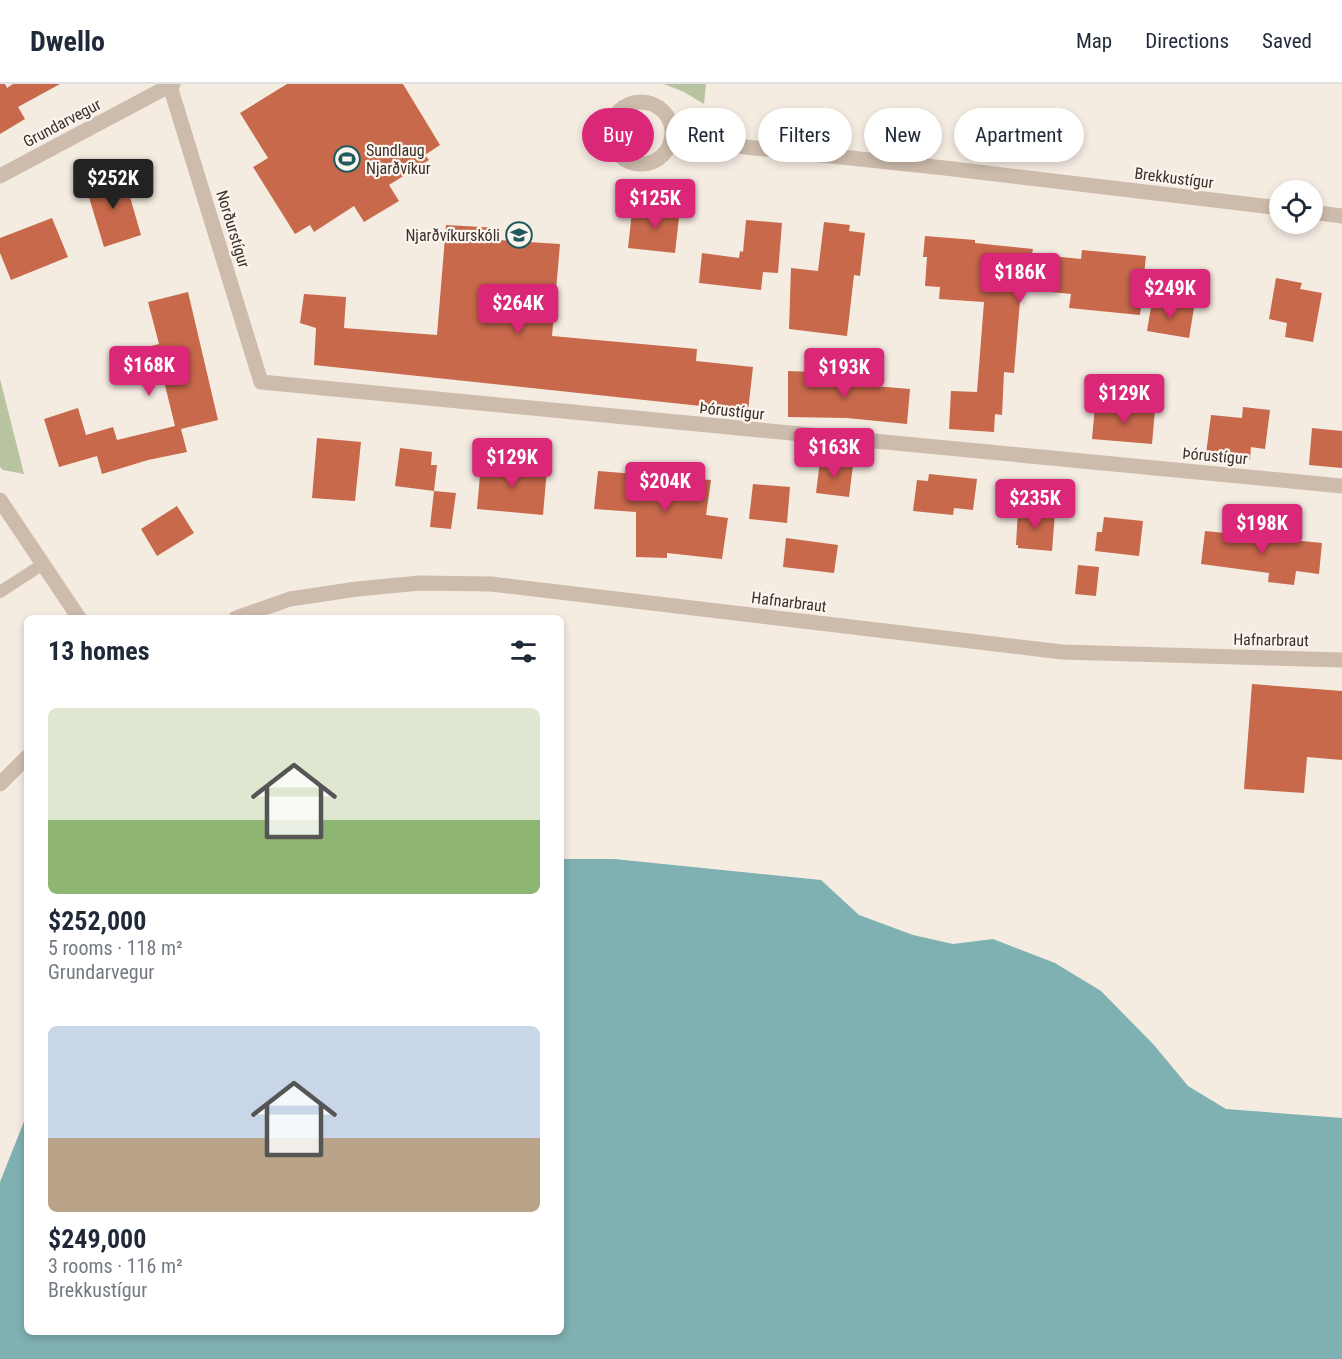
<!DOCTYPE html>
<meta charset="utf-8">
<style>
body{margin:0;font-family:"Roboto Condensed",sans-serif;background:#f2f2f3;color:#1f2937;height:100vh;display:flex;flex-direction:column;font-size:22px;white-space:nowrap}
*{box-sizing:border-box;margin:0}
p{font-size:20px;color:#747a83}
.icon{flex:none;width:33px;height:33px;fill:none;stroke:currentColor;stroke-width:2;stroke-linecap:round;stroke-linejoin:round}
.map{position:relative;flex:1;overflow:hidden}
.panel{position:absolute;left:24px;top:531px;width:540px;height:720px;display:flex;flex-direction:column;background:#fff;border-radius:9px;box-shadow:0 3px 9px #0003}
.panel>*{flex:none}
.banner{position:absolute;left:582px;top:24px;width:570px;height:54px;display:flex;gap:12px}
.fabs{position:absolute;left:1269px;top:96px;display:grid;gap:12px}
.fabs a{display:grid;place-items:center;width:54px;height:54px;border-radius:50%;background:#fff;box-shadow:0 3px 9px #0003;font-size:30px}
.price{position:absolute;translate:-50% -51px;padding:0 14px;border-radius:6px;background:#db2777;color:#fff;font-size:20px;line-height:39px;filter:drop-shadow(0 2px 3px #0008)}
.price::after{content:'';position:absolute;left:50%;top:36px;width:18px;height:14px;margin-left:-9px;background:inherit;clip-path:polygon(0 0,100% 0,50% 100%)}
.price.on{background:#222;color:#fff}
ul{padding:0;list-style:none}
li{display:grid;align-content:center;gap:12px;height:318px;padding:0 24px}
li span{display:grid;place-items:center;height:186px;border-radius:9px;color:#555}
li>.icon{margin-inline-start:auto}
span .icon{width:108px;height:108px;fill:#fffc;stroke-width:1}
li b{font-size:26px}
h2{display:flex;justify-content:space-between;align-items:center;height:72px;padding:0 24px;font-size:26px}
.tag{padding:0 21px;border-radius:27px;background:#fff;box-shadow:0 3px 9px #0003;font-size:21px;line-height:54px}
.tag.on{background:#db2777;color:#fff}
header{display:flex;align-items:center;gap:36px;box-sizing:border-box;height:84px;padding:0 30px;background:#fff;border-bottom:2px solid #e0e1e3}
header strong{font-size:28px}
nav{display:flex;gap:33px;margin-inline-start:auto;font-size:21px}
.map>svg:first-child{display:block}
.green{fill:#b8c4a0}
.water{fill:#7fb0b2}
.building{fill:#c8694b}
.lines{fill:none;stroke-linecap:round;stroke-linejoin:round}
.service{stroke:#cdbbac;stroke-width:12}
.minor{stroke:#cdbbac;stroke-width:15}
.labels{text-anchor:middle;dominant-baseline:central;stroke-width:4.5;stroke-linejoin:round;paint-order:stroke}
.street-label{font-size:16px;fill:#3b302b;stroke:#fbf5ee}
.poi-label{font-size:16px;fill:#3b302b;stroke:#fbf5ee;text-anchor:start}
</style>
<header>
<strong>Dwello</strong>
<nav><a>Map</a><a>Directions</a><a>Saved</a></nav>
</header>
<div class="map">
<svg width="1342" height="1275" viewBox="0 0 1342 1275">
<rect width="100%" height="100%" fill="#f4ebe1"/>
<path class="green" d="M664 0H706L704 20 684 8Z
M0 295 24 390 3 386 0 383Z"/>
<path class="water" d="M561 775H614L821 796 859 831 913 851 953 860 993 855 1055 879 1101 907 1154 961 1188 1002 1226 1025 1342 1034V1275H0V1098L27 1030V1248H561Z"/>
<path class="building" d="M0 0H5L7 4 13 0H60L18 23 25 35 0 50Z
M287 0H403L440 61 425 71 429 76 389 101 399 117 364 138 354 122 314 148 310 141 295 150 253 83 268 74 240 29Z
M123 89 141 151 104 163 85 100Z
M647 122 680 125 675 169 628 164 632 127 646 129Z
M52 134 68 173 11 196 0 169V154Z
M746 136 782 139 778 189 763 188 761 206 699 199 702 169 739 174 740 167 743 168Z
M824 138 850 141 849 147 865 149 860 192 854 191 847 252 789 245 791 184 818 187Z
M446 141 499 144 498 156 560 160 552 252 697 265 696 277 753 283 748 327 314 281 316 244 300 239 304 210 346 213 344 244 437 251Z
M925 152 975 156V159L1033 165 1032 170 1081 175 1082 166 1146 172 1140 231 1069 224 1071 210 1021 205 1014 289 1004 288 1002 331 995 330 994 348 949 345 951 307 977 308 984 218 939 215 940 203 925 202 927 173H923Z
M1276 194 1302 199 1300 205 1322 209 1313 258 1285 253 1287 239 1269 235Z
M188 208 218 336 181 345 187 368 148 376 102 390 97 372 59 383 44 335 78 324 86 351 113 343 117 356 175 342 161 285 142 290 135 266 159 260 148 218Z
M1152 217 1194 224 1189 254 1147 247Z
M788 287 838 289V299L910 305 907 340 847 334 788 333Z
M1095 322 1155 326 1152 360 1092 355Z
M1243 323 1270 326 1265 365 1251 363 1250 375 1206 370 1211 331 1242 334Z
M1312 344 1342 347V384L1309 381Z
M317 354 361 358 355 417 312 414Z
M400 364 432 368 431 381H437L434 407 395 402Z
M820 377 853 381 849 413 816 409Z
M481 380 547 385 543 431 477 425Z
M598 387 711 396 706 431 728 434 722 475 667 469V474L636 473V428L594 425Z
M929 390 977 395 973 426 954 424 953 431 913 427 917 396 928 397Z
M753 400 790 403 787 439 749 435Z
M434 407 456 409 451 445 430 443Z
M177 422 194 449 157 472 141 445Z
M1018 426 1055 429 1052 467 1018 464V461H1016Z
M1104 433 1143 437 1139 472 1095 467 1097 448H1102Z
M1205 447 1322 459 1319 490 1296 487 1294 501 1268 498 1269 489 1201 480Z
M786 454 838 461 834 489 783 483Z
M1078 481 1099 483 1096 512 1075 510Z
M1252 600 1342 607V676L1307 673 1304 709 1244 705Z"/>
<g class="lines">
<path class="service" d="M0 508 43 480"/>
<path class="minor" d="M170 2 261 298 1342 402
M610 49a31 31 0 1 1 62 0a31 31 0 1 1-62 0Z
M671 55 945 84 1280 124
M0 92 173 0
M1312 128 1342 132
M0 416 79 534
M236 534 290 515 357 505 420 499 491 500 1062 568 1342 576
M0 700 27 673"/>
</g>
<defs>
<g id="stadium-ring" transform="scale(1.35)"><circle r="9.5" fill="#fbf5ee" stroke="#1f5a5e" stroke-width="1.5"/><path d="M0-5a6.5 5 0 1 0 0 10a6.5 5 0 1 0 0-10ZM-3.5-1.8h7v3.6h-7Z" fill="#1f5a5e"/></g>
<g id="school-ring" transform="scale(1.35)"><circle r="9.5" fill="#fbf5ee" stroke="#1f5a5e" stroke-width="1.5"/><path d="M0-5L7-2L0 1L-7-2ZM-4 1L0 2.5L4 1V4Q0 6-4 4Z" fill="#1f5a5e"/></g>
</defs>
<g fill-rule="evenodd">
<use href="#stadium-ring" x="347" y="75"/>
<use href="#school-ring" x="519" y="151"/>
</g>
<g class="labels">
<g class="street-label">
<text transform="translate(62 39) rotate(-28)">Grundarvegur</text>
<text transform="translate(1174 94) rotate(7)">Brekkustígur</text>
<text transform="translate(233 145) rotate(73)">Norðurstígur</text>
<text transform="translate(732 327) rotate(6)">Þórustígur</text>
<text transform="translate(1215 372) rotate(5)">Þórustígur</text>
<text transform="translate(789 518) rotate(7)">Hafnarbraut</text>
<text transform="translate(1271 556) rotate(1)">Hafnarbraut</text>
</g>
<g class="poi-label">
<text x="366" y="66">Sundlaug<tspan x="366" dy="18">Njarðvíkur</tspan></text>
<text x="500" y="151" text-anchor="end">Njarðvíkurskóli</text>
</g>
</g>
</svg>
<div class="fabs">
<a><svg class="icon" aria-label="locate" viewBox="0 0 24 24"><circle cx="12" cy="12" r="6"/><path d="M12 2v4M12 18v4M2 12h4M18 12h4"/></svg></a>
</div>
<b class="price on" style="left:113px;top:126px">$252K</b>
<b class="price" style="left:655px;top:146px">$125K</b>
<b class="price" style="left:1020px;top:220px">$186K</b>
<b class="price" style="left:1170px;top:236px">$249K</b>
<b class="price" style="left:518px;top:251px">$264K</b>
<b class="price" style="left:149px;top:313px">$168K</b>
<b class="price" style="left:844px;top:315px">$193K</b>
<b class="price" style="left:1124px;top:341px">$129K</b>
<b class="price" style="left:834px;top:395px">$163K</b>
<b class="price" style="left:512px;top:405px">$129K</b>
<b class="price" style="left:665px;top:429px">$204K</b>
<b class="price" style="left:1035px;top:446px">$235K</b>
<b class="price" style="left:1262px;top:471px">$198K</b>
<div class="banner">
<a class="tag on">Buy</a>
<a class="tag">Rent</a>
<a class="tag">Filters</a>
<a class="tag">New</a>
<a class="tag">Apartment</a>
</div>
<section class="panel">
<h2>13 homes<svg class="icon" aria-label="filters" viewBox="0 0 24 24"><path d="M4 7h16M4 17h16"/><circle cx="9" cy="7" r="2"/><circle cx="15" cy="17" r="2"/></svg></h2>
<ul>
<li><span style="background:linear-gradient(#dfe7d0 60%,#8fb573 0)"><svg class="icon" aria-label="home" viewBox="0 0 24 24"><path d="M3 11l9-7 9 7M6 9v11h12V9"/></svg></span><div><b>$252,000</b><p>5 rooms · 118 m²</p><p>Grundarvegur</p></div></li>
<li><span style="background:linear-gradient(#c9d6e8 60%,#b9a48a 0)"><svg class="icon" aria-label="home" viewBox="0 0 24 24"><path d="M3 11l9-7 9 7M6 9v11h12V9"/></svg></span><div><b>$249,000</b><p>3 rooms · 116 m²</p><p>Brekkustígur</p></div></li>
</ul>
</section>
</div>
